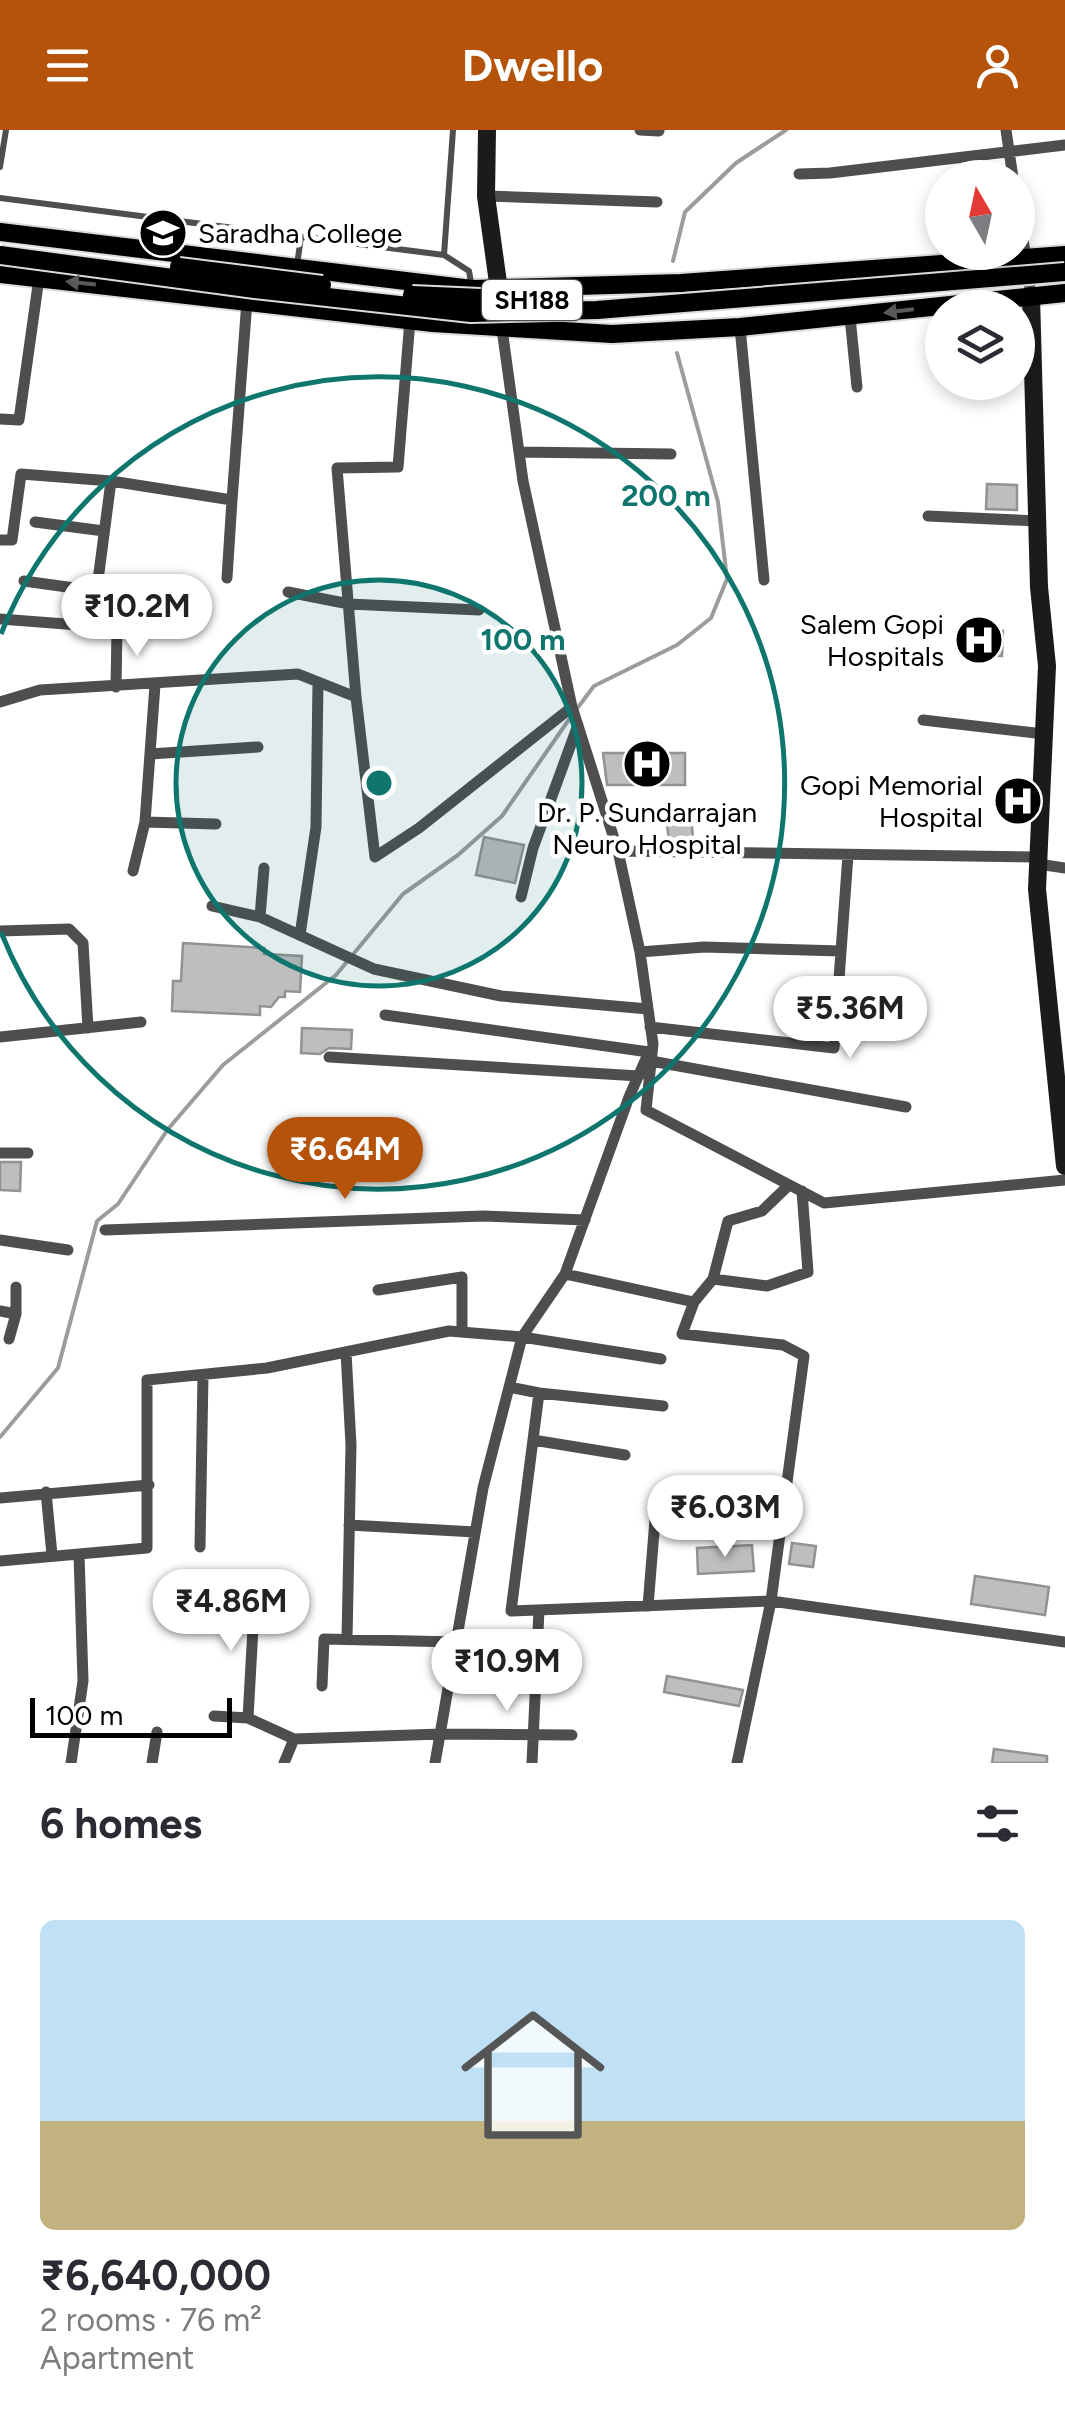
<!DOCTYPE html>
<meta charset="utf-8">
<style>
body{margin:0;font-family:Figtree,sans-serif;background:#f7f7f7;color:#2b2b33;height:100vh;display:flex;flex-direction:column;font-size:38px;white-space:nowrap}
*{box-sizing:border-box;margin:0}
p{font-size:32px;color:#7c7c81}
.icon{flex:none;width:55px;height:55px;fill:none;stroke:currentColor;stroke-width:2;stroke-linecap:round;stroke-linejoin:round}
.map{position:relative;height:1633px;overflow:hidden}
.panel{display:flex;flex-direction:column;background:#fff;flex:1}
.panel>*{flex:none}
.needle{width:65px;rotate:351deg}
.tools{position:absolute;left:925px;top:30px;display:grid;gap:20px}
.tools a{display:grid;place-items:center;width:110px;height:110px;border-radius:50%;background:#fff;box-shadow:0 5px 15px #0003;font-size:50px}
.scale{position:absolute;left:30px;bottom:25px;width:202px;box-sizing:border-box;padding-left:10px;border:5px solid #000;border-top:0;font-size:28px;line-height:35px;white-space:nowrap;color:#000;-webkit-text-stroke:8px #fff;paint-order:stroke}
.price{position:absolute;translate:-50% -85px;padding:0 22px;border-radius:35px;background:#fff;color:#222;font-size:32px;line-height:65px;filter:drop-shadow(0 2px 5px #0008)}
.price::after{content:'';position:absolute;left:50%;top:60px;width:30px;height:22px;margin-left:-15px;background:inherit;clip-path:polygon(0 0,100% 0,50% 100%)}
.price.active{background:#b45309;color:#fff}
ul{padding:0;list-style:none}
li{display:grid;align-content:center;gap:20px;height:530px;padding:0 40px}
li+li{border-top:2px solid #e1e1e2}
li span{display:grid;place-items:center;height:310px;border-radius:15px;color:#555}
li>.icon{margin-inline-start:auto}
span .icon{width:180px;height:180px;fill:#fffc;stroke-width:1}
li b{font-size:42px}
h2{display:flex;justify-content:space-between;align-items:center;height:120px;padding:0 40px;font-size:42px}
header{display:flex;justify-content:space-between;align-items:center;height:130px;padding:0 40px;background:#b45309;color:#fff;font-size:45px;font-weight:700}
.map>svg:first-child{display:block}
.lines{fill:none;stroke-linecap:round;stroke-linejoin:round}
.stream{stroke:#9c9c9c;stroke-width:4}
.building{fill:#bebebe;stroke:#929292;stroke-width:2.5}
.primary-casing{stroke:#dbdbdb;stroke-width:22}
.lane{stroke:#4e4e4e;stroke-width:6}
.street{stroke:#4e4e4e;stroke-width:11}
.secondary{stroke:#1b1b1b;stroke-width:18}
.primary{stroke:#000;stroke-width:18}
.primary-bridge-casing{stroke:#dbdbdb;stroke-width:22;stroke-linecap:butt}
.primary-bridge{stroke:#000;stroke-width:18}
.oneway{fill:#595959}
.ring{fill:none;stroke:#0f766e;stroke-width:5}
.labels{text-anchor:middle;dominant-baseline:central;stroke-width:9;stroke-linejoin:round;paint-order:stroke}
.shield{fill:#fff;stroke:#4c4c4c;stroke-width:2.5}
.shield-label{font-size:25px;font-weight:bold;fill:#000}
.poi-label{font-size:28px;fill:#000;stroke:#fff;text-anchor:end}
.centre{fill:#0f766e;stroke:#fff;stroke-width:5}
.ring-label{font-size:30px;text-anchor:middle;font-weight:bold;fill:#0f766e;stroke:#fff;stroke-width:9;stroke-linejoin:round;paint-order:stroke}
</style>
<header><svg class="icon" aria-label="menu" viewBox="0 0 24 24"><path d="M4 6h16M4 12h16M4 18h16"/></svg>Dwello<svg class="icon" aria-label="person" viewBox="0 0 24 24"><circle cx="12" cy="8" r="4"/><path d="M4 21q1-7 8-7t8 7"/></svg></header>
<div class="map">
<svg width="1065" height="1633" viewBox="0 0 1065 1633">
<rect width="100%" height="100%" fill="#fff"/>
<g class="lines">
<path class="stream" d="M673 131 685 82 736 33 786 0
M576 580 594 556 677 515 711 488 727 449 718 372 677 223
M0 1307 58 1238 97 1091 118 1074 168 999 223 935 336 845 403 764 458 725 502 686 570 588"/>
</g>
<path class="building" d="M987 354 1017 355V380L986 379Z
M967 500 1003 501 1002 526H967Z
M603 623H685V655H607Z
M690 676 693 708 669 711 665 679Z
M484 707 524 715 515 753 476 745Z
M183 813 264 818V824L302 826 300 862 285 861V867H279L271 877 260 876V885L172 881 173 851H181Z
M302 898 352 900 351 919 329 918 320 924 301 923Z
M0 1032H21L20 1061 0 1060Z
M792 1413 816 1416 813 1437 789 1434Z
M752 1415 754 1441 698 1444 697 1418Z
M975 1446 1049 1457 1045 1485 971 1474Z
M667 1546 743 1560 739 1576 664 1562Z
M994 1619 1047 1626V1633H992Z"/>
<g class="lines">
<g class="primary-casing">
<path id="primary" d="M0 102 472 159 681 153 1065 125
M0 144 433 193 612 204 740 197 1065 163"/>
</g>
<path class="lane" d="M0 37 6 0
M0 68 444 125 469 141 472 158
M444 125 453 0
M297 135 301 107"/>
<path class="street" d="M640 0 659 1
M1006 0 1013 48
M799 44 830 43 1065 15
M486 66 657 72
M1018 73 1031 166
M850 187 857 257
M740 197 764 450
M502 199 523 351 572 577 618 721 640 822 653 914 646 980 824 1073 1065 1050
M0 289 19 290 39 148
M519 322 671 324
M928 386 1037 391
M35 392 104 401
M0 410H12L21 344 111 351
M227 448 232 370
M24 451 96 461
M288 462 349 474 479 480
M0 489 92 496 111 351 232 370 247 171
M116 557 117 499
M356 567 375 727 419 698 572 577
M0 572 40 560 298 544 356 567 337 338 398 337 410 190
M923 590 1044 604
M150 624 258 617
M145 692 216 694
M618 721 1039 727
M1038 734 1065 738
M133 741 145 692 155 555
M521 767 533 718 578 595
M212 776 260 787 374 839 501 866 648 879
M260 787 264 738
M0 801 69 799 83 813 88 898
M300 805 316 697 318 552
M640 822 704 817 841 821
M385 885 649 922
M650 897 834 918 848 725
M0 907 141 892
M329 927 639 946
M651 931 906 977
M0 1023H28
M105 1100 483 1086 585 1090
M0 1110 68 1120
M565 1144 694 1172
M713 1149 767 1156 808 1142 802 1061
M378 1160 462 1147V1202
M0 1181 16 1184
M9 1209 16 1184V1157
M346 1222 351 1315 347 1509
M509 1257 539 1263 511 1481 771 1471 804 1226 783 1215 682 1204 694 1172 713 1149 728 1091 762 1081 789 1055
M539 1263 663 1276
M533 1310 625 1325
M46 1362 52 1425
M0 1368 149 1355
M349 1395 475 1402
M200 1417 203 1245
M0 1431 79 1424
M648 1476 657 1365
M322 1556 324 1509 457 1512
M214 1586 248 1588 294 1609
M248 1588 255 1462
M71 1633 83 1551 79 1424 147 1418V1250L267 1238 449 1201 522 1207 661 1229
M152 1633 157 1602
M284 1633 294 1609 441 1604 572 1605
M435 1633 483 1358 522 1207 565 1144 629 967 649 922
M532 1633 539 1480
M737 1633 771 1471 1065 1512"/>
<path class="secondary" d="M487 0 486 66 499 160
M1031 166 1039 457 1047 536 1037 759 1065 1036"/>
<use href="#primary" class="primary"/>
<g class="primary-bridge-casing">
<path id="primary-bridge" d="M0 125 255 159 471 183 597 180 1065 142
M179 137 322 155
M412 165 526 170"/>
</g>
<use href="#primary-bridge" class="primary-bridge"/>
</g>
<defs><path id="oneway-solid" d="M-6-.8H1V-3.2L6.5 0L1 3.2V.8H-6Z" transform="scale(2.5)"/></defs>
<g class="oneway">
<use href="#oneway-solid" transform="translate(81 153) rotate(-174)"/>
<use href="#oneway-solid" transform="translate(899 181) rotate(173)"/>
</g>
<circle cx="379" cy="653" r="203" fill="#0f766e" fill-opacity=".12"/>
<g class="ring">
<circle cx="379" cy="653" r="203"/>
<path d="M1 504A406 406 0 1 1 1 802"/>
</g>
<defs>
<g id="school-disc" transform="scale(2.5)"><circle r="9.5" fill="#000" stroke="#fff"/><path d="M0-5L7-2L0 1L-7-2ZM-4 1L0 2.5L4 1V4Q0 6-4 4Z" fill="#fff"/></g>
<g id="hospital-disc" transform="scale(2.5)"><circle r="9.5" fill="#000" stroke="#fff"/><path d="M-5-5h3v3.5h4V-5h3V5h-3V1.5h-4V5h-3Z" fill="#fff"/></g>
</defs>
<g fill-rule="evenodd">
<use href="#school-disc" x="163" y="103"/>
<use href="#hospital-disc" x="979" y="510"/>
<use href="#hospital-disc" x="647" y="634"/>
<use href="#hospital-disc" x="1018" y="671"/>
</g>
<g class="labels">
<rect class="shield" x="482" y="150" width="100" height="40" rx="8"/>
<g class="shield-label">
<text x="532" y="170">SH188</text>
</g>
<g class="poi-label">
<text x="198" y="103" text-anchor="start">Saradha College</text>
<text x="944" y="494">Salem Gopi<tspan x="944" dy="32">Hospitals</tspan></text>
<text x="983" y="655">Gopi Memorial<tspan x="983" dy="32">Hospital</tspan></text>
<text x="647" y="682" text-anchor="middle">Dr. P. Sundarrajan<tspan x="647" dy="32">Neuro Hospital</tspan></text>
</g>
</g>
<circle cx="379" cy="653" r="15" class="centre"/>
<g class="ring-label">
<text x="666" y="376">200 m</text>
<text x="523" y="520">100 m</text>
</g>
</svg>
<div class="tools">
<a><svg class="needle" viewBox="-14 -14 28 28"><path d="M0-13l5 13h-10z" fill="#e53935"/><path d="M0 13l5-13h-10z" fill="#7c7c81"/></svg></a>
<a><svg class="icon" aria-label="layers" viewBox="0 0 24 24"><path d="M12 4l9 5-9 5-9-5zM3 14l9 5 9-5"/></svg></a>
</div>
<div class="scale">100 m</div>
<b class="price" style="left:137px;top:529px">₹10.2M</b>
<b class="price" style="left:850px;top:931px">₹5.36M</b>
<b class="price active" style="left:345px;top:1072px">₹6.64M</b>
<b class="price" style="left:725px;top:1430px">₹6.03M</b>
<b class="price" style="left:231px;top:1524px">₹4.86M</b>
<b class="price" style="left:507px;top:1584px">₹10.9M</b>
</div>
<section class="panel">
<h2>6 homes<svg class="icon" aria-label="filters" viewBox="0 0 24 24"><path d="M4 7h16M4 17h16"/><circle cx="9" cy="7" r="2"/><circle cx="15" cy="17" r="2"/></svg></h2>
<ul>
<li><span style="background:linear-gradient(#bfe0f5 65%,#c2b280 0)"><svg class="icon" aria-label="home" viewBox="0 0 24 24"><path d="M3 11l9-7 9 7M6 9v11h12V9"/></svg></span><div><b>₹6,640,000</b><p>2 rooms · 76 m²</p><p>Apartment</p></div></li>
</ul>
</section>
